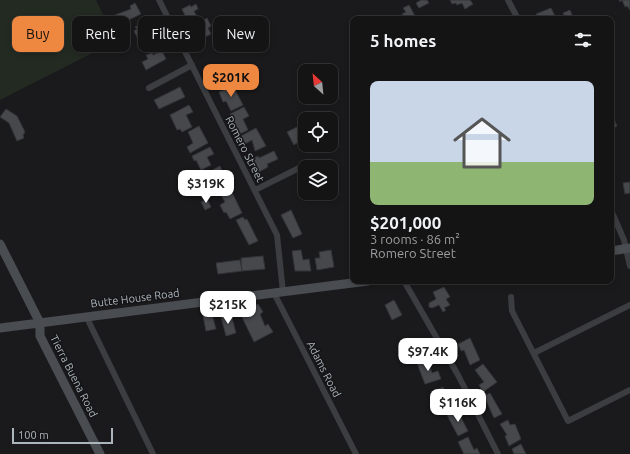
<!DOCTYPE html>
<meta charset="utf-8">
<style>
body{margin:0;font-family:Ubuntu,sans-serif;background:#1d1d1e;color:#f1f3f6;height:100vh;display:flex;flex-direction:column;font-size:15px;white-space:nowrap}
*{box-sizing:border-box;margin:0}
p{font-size:13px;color:#9d9ea0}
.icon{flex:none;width:22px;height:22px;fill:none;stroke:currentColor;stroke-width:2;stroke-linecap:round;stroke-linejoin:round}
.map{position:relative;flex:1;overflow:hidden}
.panel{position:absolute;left:350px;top:16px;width:264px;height:268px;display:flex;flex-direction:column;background:#141415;border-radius:8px;box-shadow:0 2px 6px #0003,0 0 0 1px #333334}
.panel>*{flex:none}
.top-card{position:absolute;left:12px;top:16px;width:278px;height:36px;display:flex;gap:8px}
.needle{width:26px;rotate:333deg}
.buttons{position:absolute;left:298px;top:64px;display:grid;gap:8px}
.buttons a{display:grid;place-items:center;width:40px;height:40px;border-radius:8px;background:#141415;box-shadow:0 2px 6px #0003,0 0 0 1px #333334;font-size:20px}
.scale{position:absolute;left:12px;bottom:10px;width:101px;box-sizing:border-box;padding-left:4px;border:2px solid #acb5bb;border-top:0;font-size:11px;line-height:14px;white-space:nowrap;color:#acb5bb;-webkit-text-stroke:3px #151517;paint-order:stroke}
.price{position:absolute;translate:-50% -34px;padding:0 9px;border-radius:8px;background:#fff;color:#222;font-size:13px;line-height:26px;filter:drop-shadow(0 1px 2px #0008)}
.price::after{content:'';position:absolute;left:50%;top:24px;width:12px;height:9px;margin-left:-6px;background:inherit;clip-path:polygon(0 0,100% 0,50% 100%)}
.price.on{background:#ee873f;color:#111}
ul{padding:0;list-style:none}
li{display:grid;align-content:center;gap:8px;height:212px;padding:0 20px}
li+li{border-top:1px solid #333334}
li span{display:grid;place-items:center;height:124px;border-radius:8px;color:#555}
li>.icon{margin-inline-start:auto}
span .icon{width:72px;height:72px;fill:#fffc;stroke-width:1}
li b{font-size:17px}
h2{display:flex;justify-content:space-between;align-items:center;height:48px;padding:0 20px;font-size:17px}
.chip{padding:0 14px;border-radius:8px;background:#141415;box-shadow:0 2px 6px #0003,0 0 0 1px #333334;font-size:14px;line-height:36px}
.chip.on{background:#ee873f;color:#111}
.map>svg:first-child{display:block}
.green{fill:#222a21}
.building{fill:#46484c;stroke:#343538}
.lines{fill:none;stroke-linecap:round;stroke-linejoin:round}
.street{stroke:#3b3d41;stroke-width:6}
.secondary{stroke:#494d51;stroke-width:9}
.labels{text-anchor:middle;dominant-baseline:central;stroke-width:3;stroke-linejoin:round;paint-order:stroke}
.street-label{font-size:11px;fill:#acb5bb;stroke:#151517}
</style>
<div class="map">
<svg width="630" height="454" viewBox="0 0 630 454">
<rect width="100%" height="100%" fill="#1a1a1c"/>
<path class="green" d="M0 0H96L116 41 0 100Z"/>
<path class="building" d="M421 0H427L429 3 419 8 416 3Z
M450 0H470L473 4 465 9 462 3 457 5 456 3 452 4Z
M619 0H630V10L627 6 625 7 622 0 620 2Z
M135 3 141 14 120 24 115 15 131 9 130 6Z
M196 4 198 9 194 11 198 19 189 24 182 9 190 5 191 7Z
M409 5 415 16 409 19H405L402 14 406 12 403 8Z
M551 8 555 16 551 19H539L536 14Z
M570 10 573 17 566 19 563 13Z
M207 18 211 26 208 28 211 34 201 39 197 33 192 36 188 29Z
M147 21 151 28 149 29 155 41 145 47 142 42 140 43 134 31 137 29 135 27Z
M162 51 166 59 146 70 142 62 148 59 146 55 152 53 153 55Z
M223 64 226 71 223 73 229 84 219 90 209 71Z
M233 86 243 105 231 111 226 101 223 102 219 92Z
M180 87 185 97 159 109 154 100Z
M189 105 193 112 186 115 192 127 182 132 180 129 177 130 170 115Z
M244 107 249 116 243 119 248 130 240 134 230 114Z
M6 109 17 116 25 132 23 135 24 138 17 141 9 123 0 117Z
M614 119 617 126 612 129 613 132 611 133V120Z
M199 126 208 143 190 153 187 147 193 143 188 132Z
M299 126 305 137 294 145 287 132Z
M256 128 266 146 255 151 252 140 245 144 241 136Z
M210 147 214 154 207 157 211 165 201 170 196 160 194 161 192 156Z
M274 151 278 159 267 164 268 167 259 172 252 159 258 156 259 158Z
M220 166 228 186 218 191 214 182 210 184 205 174Z
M630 182V193L625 194 623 183Z
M230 188 242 213 230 219 226 212 224 213 220 205 225 202 220 193Z
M207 199 211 207 205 210 201 202Z
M291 210 302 234 293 238 281 215Z
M243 217 245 220 247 219 258 241 249 245 236 220Z
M301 250 303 260 309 259 311 271H295L292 251Z
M331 250 334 267 317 270 315 258H320L319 252Z
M263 256 265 269 242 271 241 258Z
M240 260 242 271 218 274 216 263Z
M444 287 450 297 446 299 450 305 444 308 446 310 443 312 439 305 432 308 429 307V303L436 299 433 292Z
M394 300 402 315 392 320 385 305Z
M258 304 263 312 260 314 265 326 268 324 273 332 254 342 240 313Z
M212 314 216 329 206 331 203 316Z
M231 314 236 333 226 336 221 317Z
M470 338 480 360 470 365 464 350 461 351 458 344Z
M427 359 432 373 438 371 441 379 425 384 417 363Z
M483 364 497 382 483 392 479 385 484 382 475 370Z
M443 387 449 400 451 398 455 406 438 414 434 407 441 404 434 391Z
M490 393 502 414 494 418 484 396Z
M457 410 468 431 458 436 447 415Z
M508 420 510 425 515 424 521 439 509 446 505 436 507 435 500 424Z
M468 437 474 450 477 448 480 454H464L458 442Z
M521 444 526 454H514L512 449Z"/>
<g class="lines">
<path class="street" d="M159 0 277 235 283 292
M508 0 518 19
M149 88 192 65
M255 190 309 163
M611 210 624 240 630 266
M404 281 458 375 498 454
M274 293 356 454
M511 297 512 311 568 421 630 390
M86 316 153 454
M534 353 630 305"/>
<path class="secondary" d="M0 244 40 323V336L100 454
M611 251 630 248
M0 328 368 281"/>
</g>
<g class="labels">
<g class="street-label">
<text transform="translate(245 149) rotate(63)">Romero Street</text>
<text transform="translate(135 298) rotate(-7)">Butte House Road</text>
<text transform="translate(324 369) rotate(63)">Adams Road</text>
<text transform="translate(74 376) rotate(63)">Tierra Buena Road</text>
</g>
</g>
</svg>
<div class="buttons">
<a><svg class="needle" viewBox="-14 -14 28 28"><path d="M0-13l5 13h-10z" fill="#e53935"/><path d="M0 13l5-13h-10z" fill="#9d9ea0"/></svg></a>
<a><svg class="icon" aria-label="locate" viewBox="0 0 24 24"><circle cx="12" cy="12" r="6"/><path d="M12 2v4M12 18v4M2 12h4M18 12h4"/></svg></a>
<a><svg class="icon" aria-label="layers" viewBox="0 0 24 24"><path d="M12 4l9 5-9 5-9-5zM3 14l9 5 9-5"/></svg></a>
</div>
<div class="scale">100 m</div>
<b class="price on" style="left:231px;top:98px">$201K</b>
<b class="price" style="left:206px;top:204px">$319K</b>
<b class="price" style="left:228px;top:325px">$215K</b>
<b class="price" style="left:428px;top:372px">$97.4K</b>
<b class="price" style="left:458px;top:423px">$116K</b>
<div class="top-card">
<a class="chip on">Buy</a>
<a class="chip">Rent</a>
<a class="chip">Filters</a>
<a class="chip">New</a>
</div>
<section class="panel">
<h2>5 homes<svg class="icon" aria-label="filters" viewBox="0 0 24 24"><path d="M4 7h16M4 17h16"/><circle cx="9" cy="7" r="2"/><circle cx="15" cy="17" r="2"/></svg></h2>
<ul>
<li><span style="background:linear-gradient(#c9d6e8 65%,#8fb573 0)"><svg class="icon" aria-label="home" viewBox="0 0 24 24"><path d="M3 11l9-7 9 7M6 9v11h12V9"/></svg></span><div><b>$201,000</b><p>3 rooms · 86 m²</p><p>Romero Street</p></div></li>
</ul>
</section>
</div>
